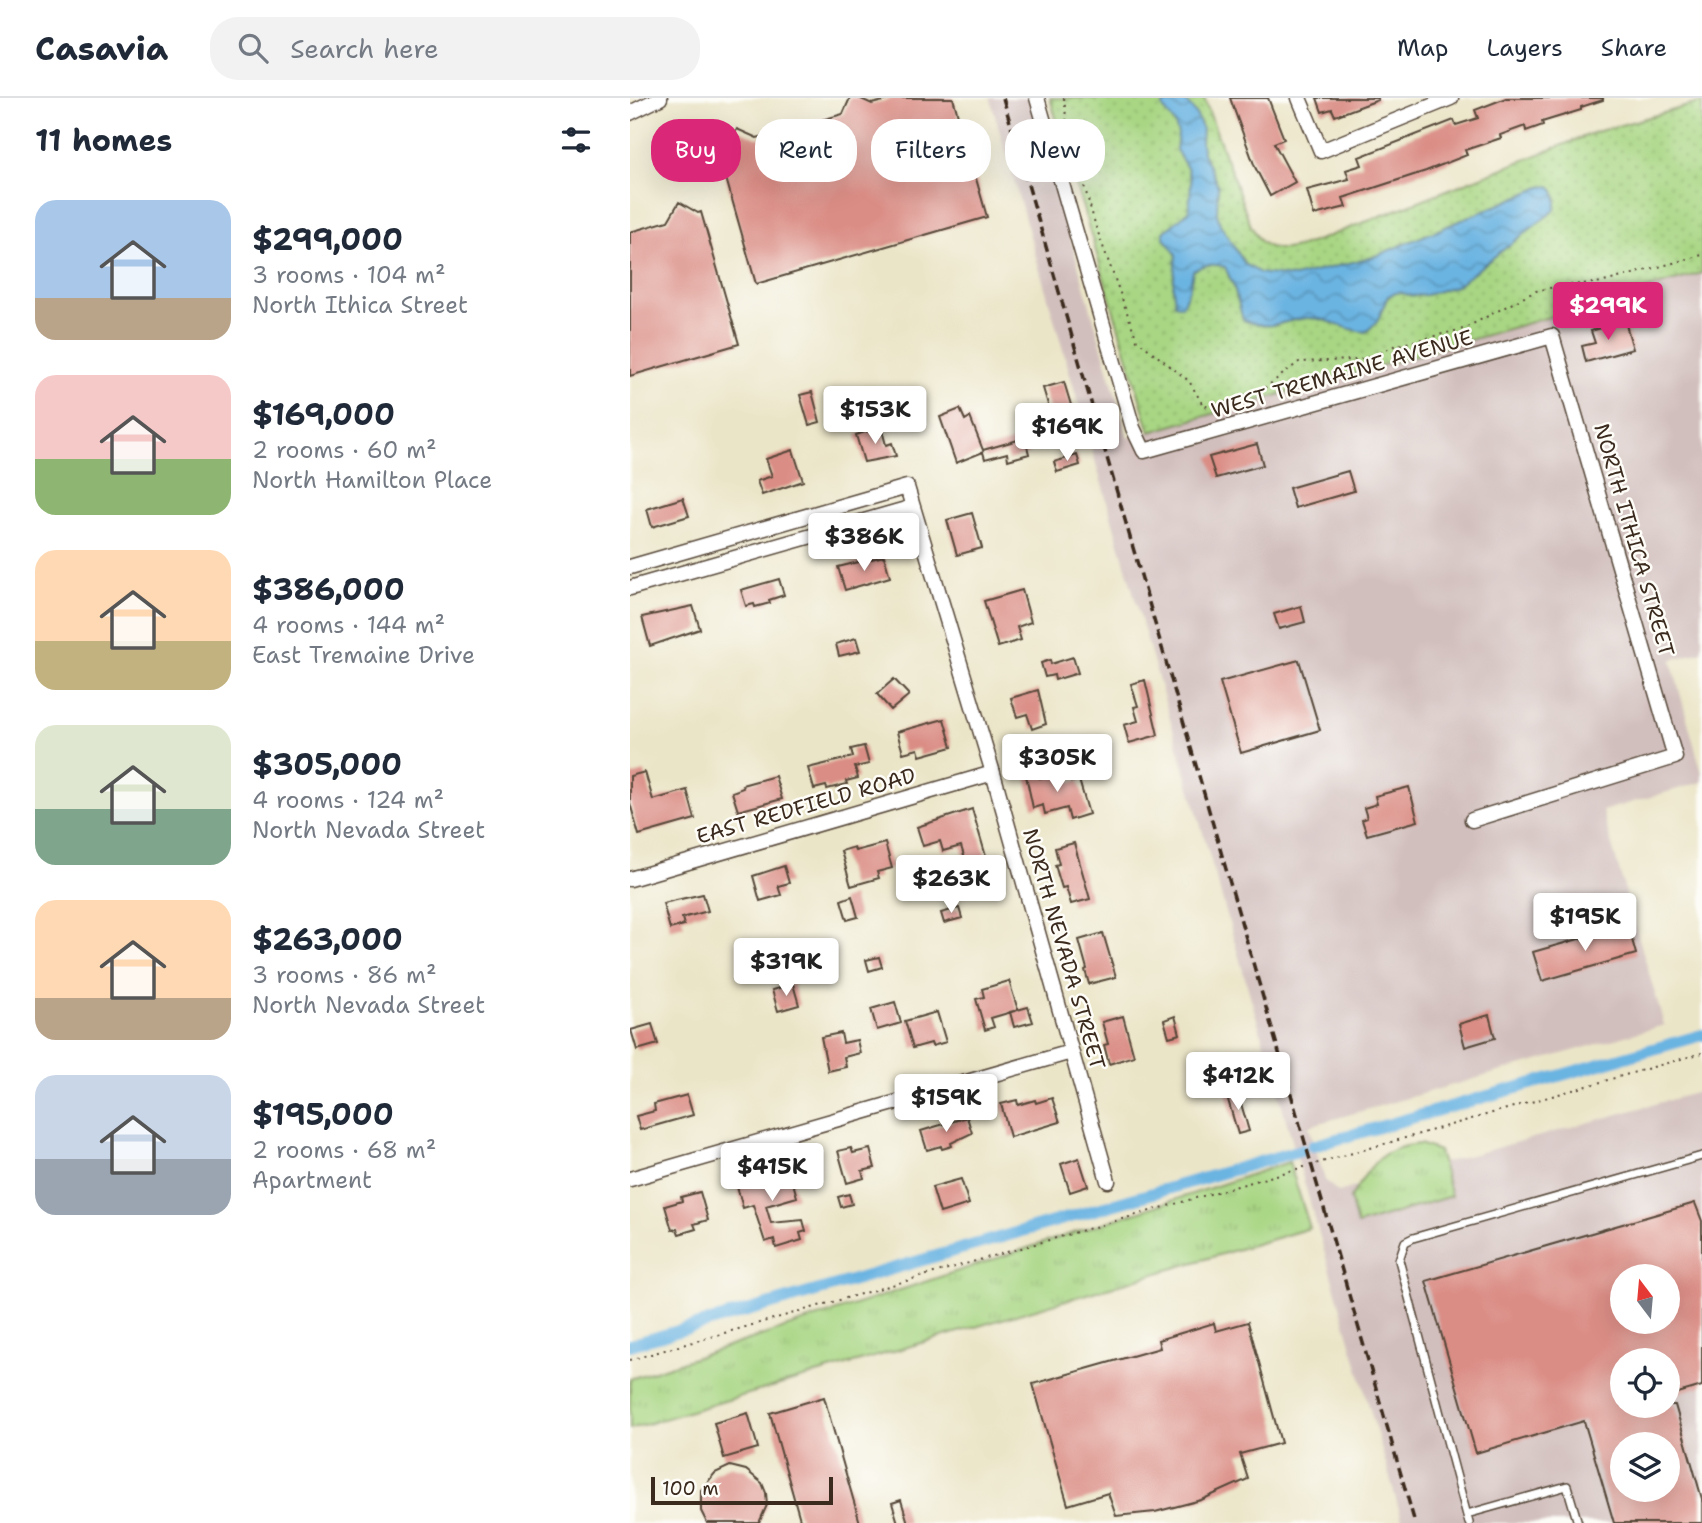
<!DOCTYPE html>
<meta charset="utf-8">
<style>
body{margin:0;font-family:"Shantell Sans",sans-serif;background:#f2f2f3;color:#1f2937;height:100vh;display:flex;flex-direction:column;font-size:26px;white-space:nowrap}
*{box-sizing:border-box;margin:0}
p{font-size:23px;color:#747a83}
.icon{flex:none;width:38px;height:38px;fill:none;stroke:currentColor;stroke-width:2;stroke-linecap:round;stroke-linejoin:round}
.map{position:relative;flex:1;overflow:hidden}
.sheet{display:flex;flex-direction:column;background:#fff;width:630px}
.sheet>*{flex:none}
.guide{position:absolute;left:21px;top:21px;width:665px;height:63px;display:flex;gap:14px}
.needle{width:46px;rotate:344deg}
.fabs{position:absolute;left:980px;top:1166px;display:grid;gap:14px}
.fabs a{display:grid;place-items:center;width:70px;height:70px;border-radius:50%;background:#fff;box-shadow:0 7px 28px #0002;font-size:35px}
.scale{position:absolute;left:21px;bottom:18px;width:182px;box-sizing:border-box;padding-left:7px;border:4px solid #3b2a1e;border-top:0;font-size:19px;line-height:24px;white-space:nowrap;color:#3b2a1e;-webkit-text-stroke:5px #fdfcf7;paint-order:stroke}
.price{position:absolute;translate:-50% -60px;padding:0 16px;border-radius:7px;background:#fff;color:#222;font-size:23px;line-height:46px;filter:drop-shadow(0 2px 4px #0008)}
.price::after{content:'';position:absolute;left:50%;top:42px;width:21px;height:16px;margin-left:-10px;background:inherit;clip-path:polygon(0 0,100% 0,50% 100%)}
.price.on{background:#db2777;color:#fff}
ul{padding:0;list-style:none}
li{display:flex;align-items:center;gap:21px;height:175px;padding:0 35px}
li span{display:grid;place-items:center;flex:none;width:196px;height:140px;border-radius:21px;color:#555}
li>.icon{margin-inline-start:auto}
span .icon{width:84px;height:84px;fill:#fffc;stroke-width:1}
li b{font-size:30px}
h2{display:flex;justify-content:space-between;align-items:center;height:84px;padding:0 35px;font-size:30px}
.tag{padding:0 24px;border-radius:28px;background:#fff;box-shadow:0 7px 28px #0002;font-size:24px;line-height:63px}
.tag.on{background:#db2777;color:#fff}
header{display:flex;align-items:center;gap:42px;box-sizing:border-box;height:98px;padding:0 35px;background:#fff;border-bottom:2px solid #e0e1e3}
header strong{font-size:33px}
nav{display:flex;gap:38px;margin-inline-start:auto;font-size:24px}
.search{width:490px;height:63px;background:#f2f2f3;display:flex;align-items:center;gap:18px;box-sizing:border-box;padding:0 24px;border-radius:28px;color:#747a83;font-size:26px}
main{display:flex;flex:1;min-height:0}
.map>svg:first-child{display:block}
.industrial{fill:#d1bfbd;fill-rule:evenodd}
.grass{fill:url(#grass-dots);stroke:#728050;stroke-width:2}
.park{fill:url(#park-tufts);stroke:#728050;stroke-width:2}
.water{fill:url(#water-waves);stroke:#526f80;stroke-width:2}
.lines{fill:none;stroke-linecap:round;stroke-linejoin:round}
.canal{stroke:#6ab4e2;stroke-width:12}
.building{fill:#da8d85;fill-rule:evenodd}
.lane-casing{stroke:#554638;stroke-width:10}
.street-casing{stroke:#554638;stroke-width:17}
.path{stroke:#554638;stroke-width:2;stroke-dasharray:2 5;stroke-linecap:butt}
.lane{stroke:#fff;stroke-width:7}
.street{stroke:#fff;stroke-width:14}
.rail{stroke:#3b2a1e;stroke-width:3.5;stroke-dasharray:10 5;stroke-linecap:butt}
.labels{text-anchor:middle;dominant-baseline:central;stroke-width:5;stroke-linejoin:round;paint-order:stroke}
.street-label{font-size:21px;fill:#3b2a1e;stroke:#fdfcf7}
</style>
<header>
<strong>Casavia</strong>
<div class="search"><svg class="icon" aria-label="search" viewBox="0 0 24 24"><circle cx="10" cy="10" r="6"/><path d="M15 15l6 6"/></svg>Search here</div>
<nav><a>Map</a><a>Layers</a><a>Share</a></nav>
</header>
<main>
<section class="sheet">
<h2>11 homes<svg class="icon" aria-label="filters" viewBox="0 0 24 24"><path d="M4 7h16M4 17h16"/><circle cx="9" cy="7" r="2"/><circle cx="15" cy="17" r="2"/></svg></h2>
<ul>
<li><span style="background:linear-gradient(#a9c7e8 70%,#b9a48a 0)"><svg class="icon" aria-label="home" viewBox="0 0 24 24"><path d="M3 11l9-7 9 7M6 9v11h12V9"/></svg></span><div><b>$299,000</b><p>3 rooms · 104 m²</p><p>North Ithica Street</p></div></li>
<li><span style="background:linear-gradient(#f6c9c9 60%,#8fb573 0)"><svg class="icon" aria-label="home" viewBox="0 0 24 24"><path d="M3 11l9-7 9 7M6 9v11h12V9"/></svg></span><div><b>$169,000</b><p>2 rooms · 60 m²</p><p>North Hamilton Place</p></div></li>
<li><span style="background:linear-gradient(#ffd9b3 65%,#c2b280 0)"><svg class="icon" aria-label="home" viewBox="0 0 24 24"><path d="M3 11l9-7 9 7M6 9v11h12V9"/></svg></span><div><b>$386,000</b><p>4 rooms · 144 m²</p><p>East Tremaine Drive</p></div></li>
<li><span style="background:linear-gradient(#dfe7d0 60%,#7fa58c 0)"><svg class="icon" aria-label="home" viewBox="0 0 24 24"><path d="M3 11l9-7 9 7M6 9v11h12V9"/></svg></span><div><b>$305,000</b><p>4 rooms · 124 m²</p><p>North Nevada Street</p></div></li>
<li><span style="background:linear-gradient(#ffd9b3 70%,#b9a48a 0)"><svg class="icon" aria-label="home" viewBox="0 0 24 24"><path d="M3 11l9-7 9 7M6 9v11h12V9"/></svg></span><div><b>$263,000</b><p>3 rooms · 86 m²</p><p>North Nevada Street</p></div></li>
<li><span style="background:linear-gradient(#c9d6e8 60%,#9aa5b1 0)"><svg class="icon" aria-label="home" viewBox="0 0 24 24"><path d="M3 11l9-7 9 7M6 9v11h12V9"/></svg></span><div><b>$195,000</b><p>2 rooms · 68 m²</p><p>Apartment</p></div></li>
</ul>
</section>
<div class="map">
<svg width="1072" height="1425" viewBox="0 0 1072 1425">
<defs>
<pattern id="grass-dots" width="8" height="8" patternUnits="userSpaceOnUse" patternTransform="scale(1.75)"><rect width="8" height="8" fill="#a8d683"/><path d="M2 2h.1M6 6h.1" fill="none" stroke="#92b871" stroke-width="1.8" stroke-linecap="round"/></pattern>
<pattern id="park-tufts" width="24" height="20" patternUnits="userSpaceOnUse" patternTransform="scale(1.75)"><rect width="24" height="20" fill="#a8d683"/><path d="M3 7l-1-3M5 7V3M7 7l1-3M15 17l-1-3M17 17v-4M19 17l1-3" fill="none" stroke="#92b871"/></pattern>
<pattern id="water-waves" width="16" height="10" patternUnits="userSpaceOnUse" patternTransform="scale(1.75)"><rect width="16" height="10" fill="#6ab4e2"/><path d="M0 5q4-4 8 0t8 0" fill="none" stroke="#5893b7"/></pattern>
</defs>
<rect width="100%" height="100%" fill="#fdfcf7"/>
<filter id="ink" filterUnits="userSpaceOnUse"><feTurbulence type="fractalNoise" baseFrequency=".0143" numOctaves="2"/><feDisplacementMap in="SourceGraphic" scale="14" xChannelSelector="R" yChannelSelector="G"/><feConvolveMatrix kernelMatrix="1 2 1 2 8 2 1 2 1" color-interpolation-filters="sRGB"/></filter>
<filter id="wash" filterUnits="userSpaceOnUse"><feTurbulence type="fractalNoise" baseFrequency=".00686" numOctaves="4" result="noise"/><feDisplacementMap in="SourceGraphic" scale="28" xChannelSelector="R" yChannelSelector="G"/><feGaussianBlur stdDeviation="1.57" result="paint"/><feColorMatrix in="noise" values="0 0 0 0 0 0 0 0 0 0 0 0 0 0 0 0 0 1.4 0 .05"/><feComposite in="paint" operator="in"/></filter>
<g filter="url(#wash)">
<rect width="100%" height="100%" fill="#ebe5c8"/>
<path class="industrial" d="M360 0H400L498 340 1072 175V553L1041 562 1072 675V684L972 713 1034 927 679 1028 695 1082 708 1094 1072 993V1425H773ZM992 1178H1038V1223H992ZM992 1262H1038V1307H992ZM992 1346H1038V1391H992Z"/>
<path class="grass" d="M420 0H574L621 128C625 134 628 143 634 146 652 158 676 146 694 140L966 34 1072 4V175L520 334Z"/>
<path class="park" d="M790 1046 809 1053 821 1098 727 1127 720 1100C742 1067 748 1050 790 1046Z
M659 1064 680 1130 0 1331V1281Z"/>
<path class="water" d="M534 0H550L557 4 566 16 572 30 571 46 573 55 588 88 587 115 590 126 615 166 630 175 664 179 743 159 911 89 920 88C927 95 927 102 925 112L826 188 796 197 782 198 769 194 758 198 747 224 736 234C716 233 698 219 677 220 649 223 643 234 613 222L604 189 595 169C583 165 574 166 563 173L560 189 552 208 545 206 543 190 546 156 534 140V134L559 113 561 84 557 70 546 52 548 36 544 24 533 10Z"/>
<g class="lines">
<path class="canal" d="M683 1048 1072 937
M0 1247 671 1052"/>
</g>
<g id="blocks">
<path class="building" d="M220 0H229L242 6 265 0H323L357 119 126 186 88 52 98 49 107 31 127 40 213 16Z
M600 0H638L654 41 644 45 665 84 640 98 625 69Z
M687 0H748V2L705 18 702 11 692 14Z
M876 0H973V2L951 9V12L912 24 913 27 896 33 895 28 870 37 871 40 835 52 837 57 796 73 713 100 716 109 684 117 677 92 719 81 716 72 732 67 729 59 824 22 826 27 848 20 845 12Z
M49 104 68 115 71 114 109 246 0 278V134L38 123Z
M995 223 1003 251 956 264 952 248 965 245 961 233Z
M434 284 444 317 423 323 413 290Z
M182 294 190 324 179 327 170 297Z
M330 311 335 322 340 319 353 352 395 340 399 356 378 362 377 355 355 361 353 354 326 365 310 319Z
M244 331 245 334 252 332 256 347 262 345 266 358 234 364 226 337Z
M627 346 633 367 586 380 579 359Z
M163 352 173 383 132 397 127 383 142 378 136 361Z
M447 357 450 367 427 374 424 364Z
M718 373 724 393 665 410 659 390Z
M53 400 59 418 22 429 17 411Z
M342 415 352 450 327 457 317 422Z
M254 458 260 479 215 492 208 469Z
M149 481 154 497 139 502 140 505 125 509 124 506 116 508 111 492Z
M392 492 401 524 387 529 391 542 368 549 354 503Z
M63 508 70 531 20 548 12 519Z
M671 508 675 524 649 531 644 516Z
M226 540 230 553 209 558 206 546Z
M443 559 448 575 425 582 424 577 415 579 411 565 420 562 421 566Z
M669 562 690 632 611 655 590 584Z
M264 581 279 597 261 612 247 596Z
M515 582 528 637 499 645 494 627 508 623 504 609 508 608 501 586Z
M408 592 416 626 402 631 397 616 387 619 381 600Z
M314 621 322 649 290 658 288 651 273 655 267 634Z
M234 648 239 666 225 669 228 680 216 683 217 686 197 691 196 688 184 691 178 670 223 659 221 651Z
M407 669 410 680 431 674 433 681 440 679 441 684 449 682 459 716 440 722 437 710 415 716 413 707 403 710 395 673Z
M15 674 23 702 57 692 65 721 9 737 0 705V678Z
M145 678 152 701 108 713 102 694 113 690 112 687Z
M779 689 788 723 737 737 732 722 737 720 734 710 747 706 745 698Z
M342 711 360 772 340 778 331 748 313 753 310 743 293 748 287 729Z
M255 745 262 770 247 774 249 780 221 788 211 753 224 749 225 753Z
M444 745 460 801 441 806 436 789 432 790 425 767 429 766 425 750Z
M154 768 159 785 148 788 151 797 130 803 123 778Z
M73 796 78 813 52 820 54 827 40 831 33 805Z
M222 798 228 819 217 822 211 802Z
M329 810 332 820 314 825 311 815Z
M998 827 1006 856 912 883 903 854Z
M473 835 486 879 459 886 455 872 457 871 449 842Z
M249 859 252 869 239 873 236 862Z
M379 883 388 912 361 920 364 929 355 932 346 901 354 899 352 891Z
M163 886 169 907 148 913 142 892Z
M265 904 271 925 247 932 241 911Z
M398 909 403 924 384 929 380 914Z
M307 914 316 944 302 948 301 945 283 950 275 923Z
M859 917 865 940 835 949 829 926Z
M493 918 504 958 479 966 474 947 478 946 472 924Z
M545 918 550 936 539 939 534 922Z
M22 926 28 946 7 952 1 932Z
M211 935 213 945 227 942 230 955 214 959 216 969 198 973 191 939Z
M607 992 619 1033 608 1036 596 995Z
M57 997 63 1017 10 1032 6 1018 25 1013 24 1006Z
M422 1000 430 1024 380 1039 371 1006 387 1002 388 1007 405 1002 406 1005Z
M337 1019 342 1035 321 1045 322 1048 312 1051 311 1048 297 1052 291 1033Z
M221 1050 223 1055 240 1051 245 1070 232 1073 234 1080 217 1085 208 1053Z
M449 1060 458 1088 440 1094 431 1066Z
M157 1064 167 1099 136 1108 141 1125 173 1122 176 1133 170 1135 172 1142 146 1150 144 1141 135 1144 123 1107 113 1110 106 1085 123 1080 122 1077 139 1070Z
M331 1081 339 1106 310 1115 302 1089Z
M70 1094 78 1122 64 1126 66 1131 49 1136 47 1131 42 1132 35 1108 52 1103 51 1099Z
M219 1096 222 1106 211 1109 208 1099Z
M1065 1105 1072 1123V1288L1038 1298V1262H992V1307H1045L1072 1401V1425H984L954 1323 846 1355 796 1183ZM992 1178H1038V1223H992ZM992 1346H1038V1391H992Z
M618 1224 651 1345 610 1356 618 1381 571 1402 525 1414 486 1418 478 1395 438 1407 403 1286 530 1250 528 1242 584 1225 586 1233Z
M194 1299 230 1425H171L140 1315Z
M118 1315 128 1350 94 1360 84 1325Z
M100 1368 116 1372 132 1385 136 1395 137 1407 129 1425H77L71 1413V1392L85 1375Z
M271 1402 278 1425H268L262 1405Z"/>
</g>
</g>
<g filter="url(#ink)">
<use href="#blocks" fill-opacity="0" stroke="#554638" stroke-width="2"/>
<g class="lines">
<g class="lane-casing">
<path id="lane" d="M837 1416 937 1388 948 1425
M839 1425 769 1162 775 1144 783 1140 1072 1058"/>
</g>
<g class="street-casing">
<path id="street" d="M407 0 503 330 514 353 922 238 1045 659 842 722
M669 0 691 53 821 0
M0 15 30 0
M0 469 277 389 363 675 478 1083
M0 490 283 409
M0 781 363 675
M0 1081 441 954"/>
</g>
<path class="path" d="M434 0 437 28 466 129 507 242 559 283 573 307 582 310 636 289 669 264 727 262 744 258 764 248 833 231 906 193 929 188 974 184 1072 157
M0 1262 1072 955"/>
<use href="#lane" class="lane"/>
<use href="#street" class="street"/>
<path class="rail" d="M373 0 785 1425"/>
</g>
</g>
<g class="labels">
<g class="street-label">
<text transform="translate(712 276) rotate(-16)">WEST TREMAINE AVENUE</text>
<text transform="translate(1004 442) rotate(74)">NORTH ITHICA STREET</text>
<text transform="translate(176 708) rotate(-16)">EAST REDFIELD ROAD</text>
<text transform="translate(434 851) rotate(74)">NORTH NEVADA STREET</text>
</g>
</g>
</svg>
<div class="fabs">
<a><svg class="needle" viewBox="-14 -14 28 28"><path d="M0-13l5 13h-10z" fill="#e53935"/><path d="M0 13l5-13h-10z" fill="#747a83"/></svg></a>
<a><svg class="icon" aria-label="locate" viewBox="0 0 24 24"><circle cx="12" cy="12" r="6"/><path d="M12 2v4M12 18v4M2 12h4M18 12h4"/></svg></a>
<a><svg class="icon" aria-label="layers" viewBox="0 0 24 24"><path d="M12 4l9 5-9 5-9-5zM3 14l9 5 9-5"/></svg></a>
</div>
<div class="scale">100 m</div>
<b class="price on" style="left:978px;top:244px">$299K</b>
<b class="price" style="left:245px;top:348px">$153K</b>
<b class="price" style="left:437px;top:365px">$169K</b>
<b class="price" style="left:234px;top:475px">$386K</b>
<b class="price" style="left:427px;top:696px">$305K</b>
<b class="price" style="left:321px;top:817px">$263K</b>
<b class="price" style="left:955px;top:855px">$195K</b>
<b class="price" style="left:156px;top:900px">$319K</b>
<b class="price" style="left:608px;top:1014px">$412K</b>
<b class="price" style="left:316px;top:1036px">$159K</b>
<b class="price" style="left:142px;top:1105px">$415K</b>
<div class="guide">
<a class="tag on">Buy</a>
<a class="tag">Rent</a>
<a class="tag">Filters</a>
<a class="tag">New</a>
</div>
</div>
</main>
